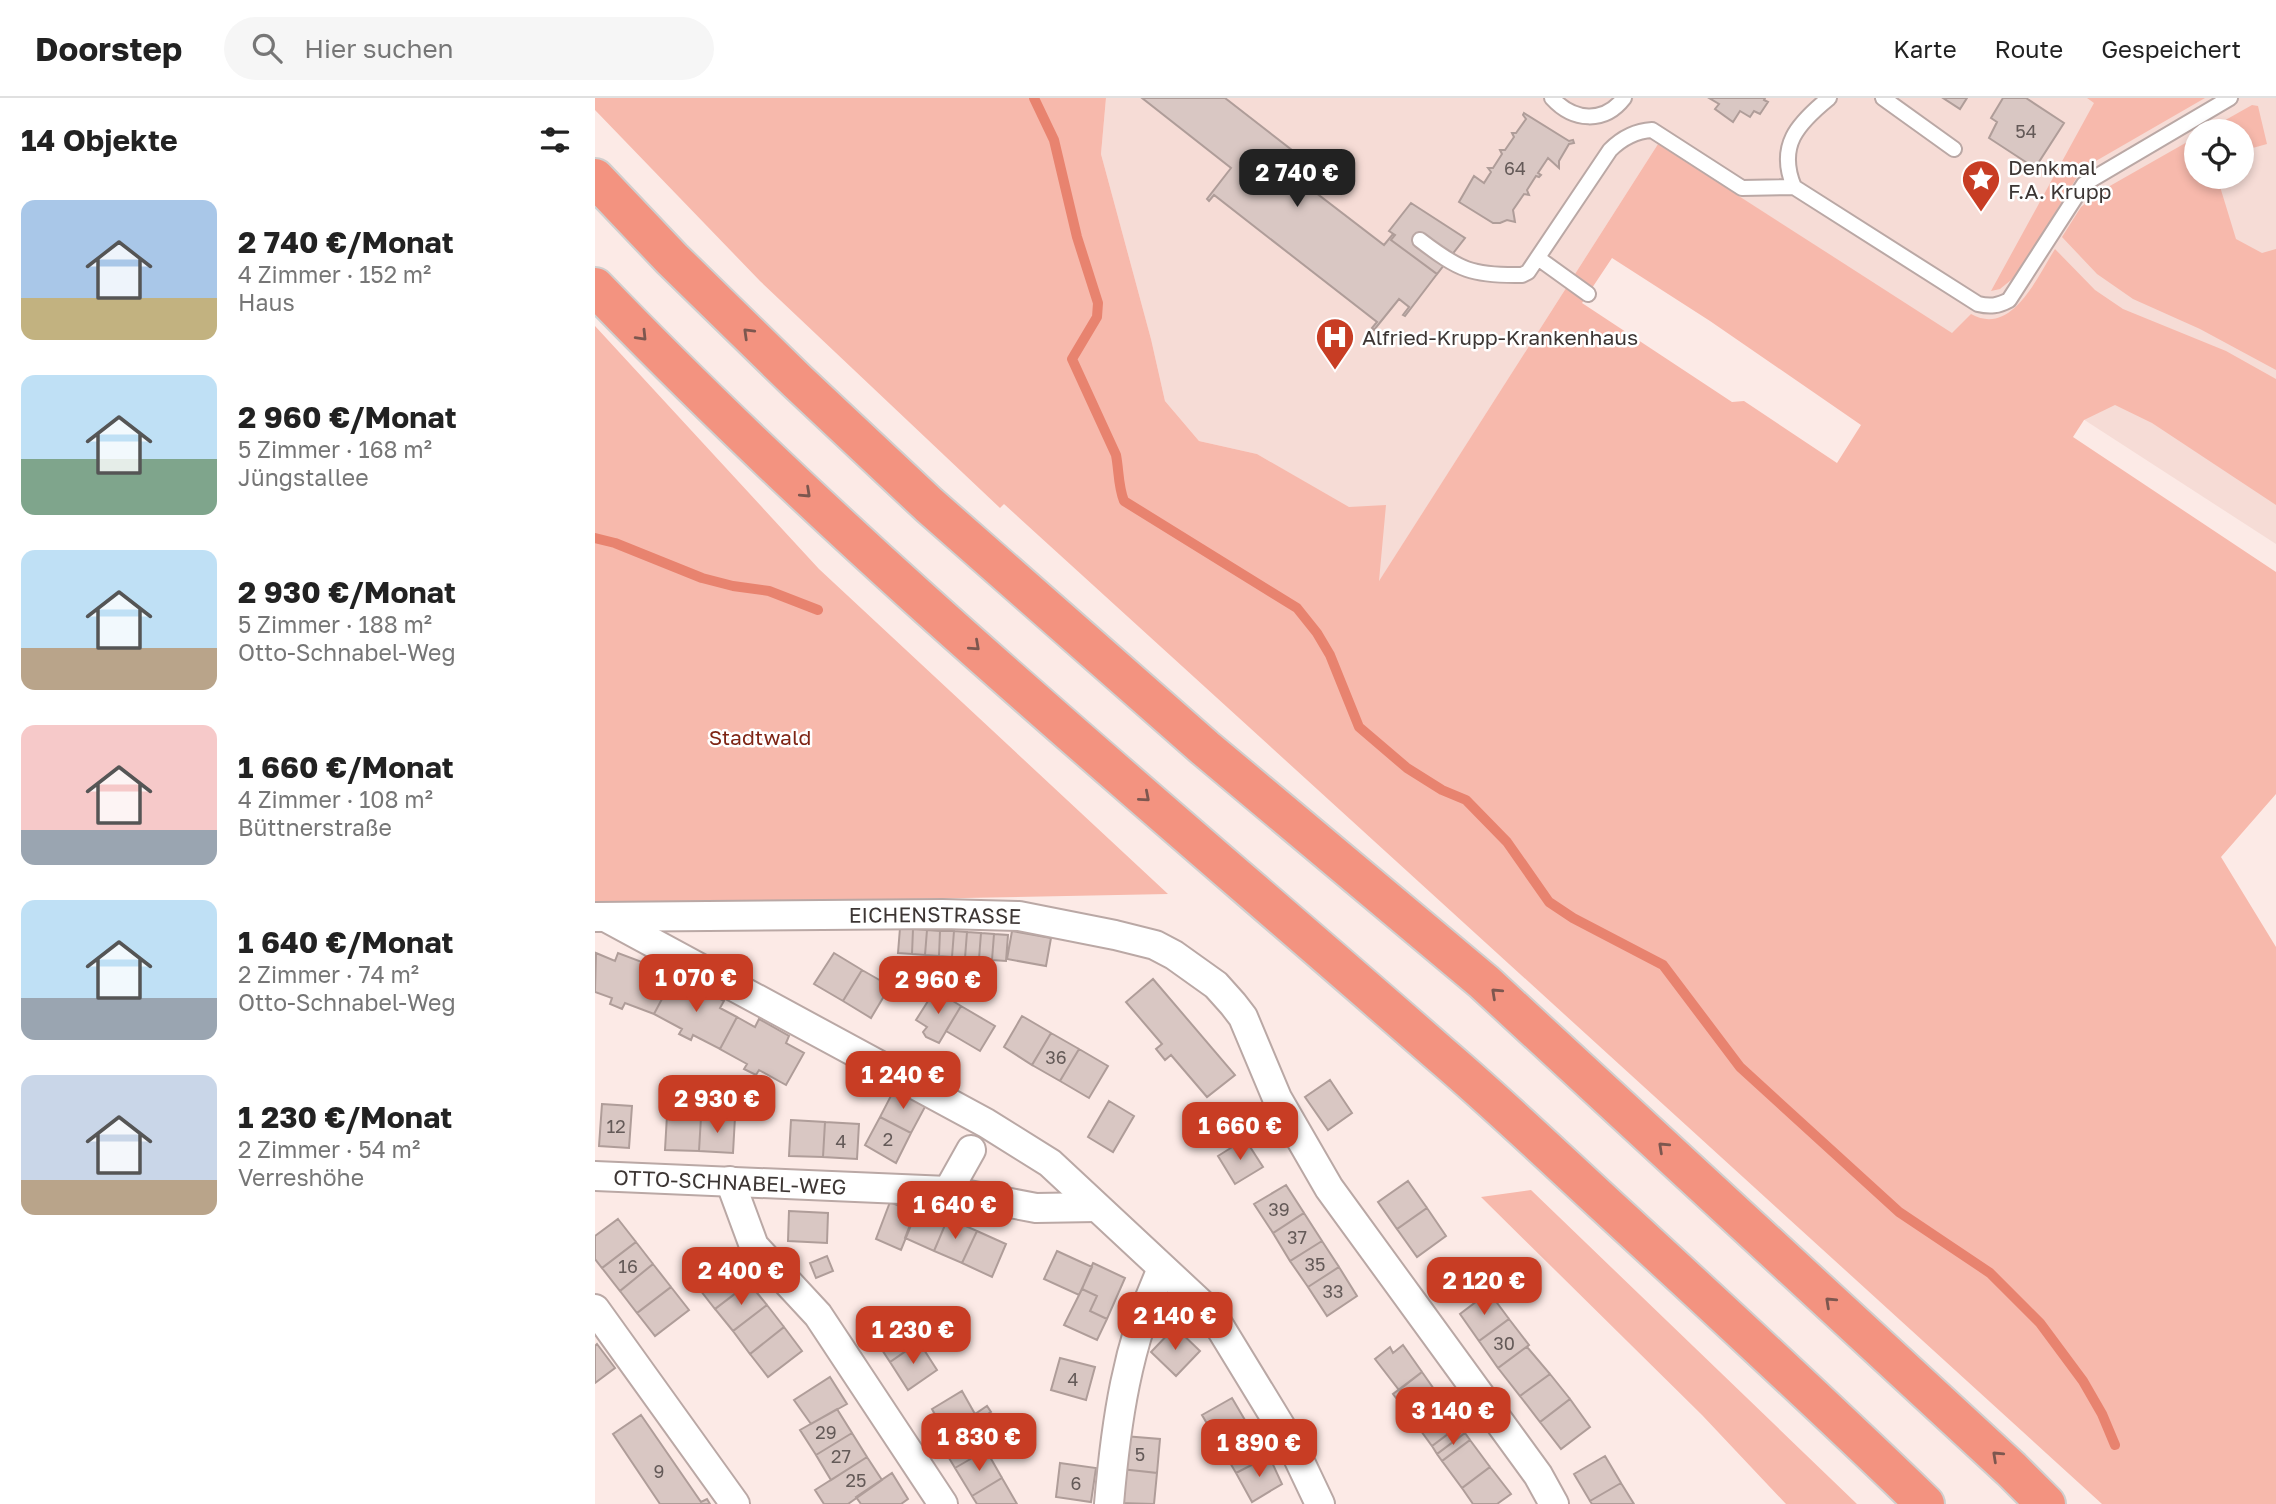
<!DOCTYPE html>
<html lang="de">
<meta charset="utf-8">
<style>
body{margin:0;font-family:"Golos Text",sans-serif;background:#f6f6f6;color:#222;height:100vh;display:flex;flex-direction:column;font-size:26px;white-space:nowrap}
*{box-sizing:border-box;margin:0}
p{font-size:23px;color:#767676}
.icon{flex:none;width:38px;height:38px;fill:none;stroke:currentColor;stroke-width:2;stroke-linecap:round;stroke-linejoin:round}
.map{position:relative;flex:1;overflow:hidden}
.details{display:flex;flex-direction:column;background:#fff;width:595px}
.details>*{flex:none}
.buttons{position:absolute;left:1589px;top:21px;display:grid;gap:14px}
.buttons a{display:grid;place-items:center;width:70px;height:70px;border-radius:50%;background:#fff;box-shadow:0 4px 10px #0003;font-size:35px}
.price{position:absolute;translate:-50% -60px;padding:0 16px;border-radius:14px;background:#c83d24;color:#fff;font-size:23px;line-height:46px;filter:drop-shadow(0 2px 4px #0008)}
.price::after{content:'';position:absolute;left:50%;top:42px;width:21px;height:16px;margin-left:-10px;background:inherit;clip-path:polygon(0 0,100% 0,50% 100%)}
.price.active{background:#222;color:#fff}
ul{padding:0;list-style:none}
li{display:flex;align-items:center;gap:21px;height:175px;padding:0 21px}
li span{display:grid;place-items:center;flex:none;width:196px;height:140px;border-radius:14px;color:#555}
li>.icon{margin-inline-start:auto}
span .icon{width:84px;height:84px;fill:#fffc;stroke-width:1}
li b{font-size:30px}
h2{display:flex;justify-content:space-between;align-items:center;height:84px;padding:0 21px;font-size:30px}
header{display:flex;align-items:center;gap:42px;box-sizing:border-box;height:98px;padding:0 35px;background:#fff;border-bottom:2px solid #e0e0e0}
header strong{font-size:33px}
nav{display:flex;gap:38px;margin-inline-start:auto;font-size:24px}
.search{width:490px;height:63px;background:#f6f6f6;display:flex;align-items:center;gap:18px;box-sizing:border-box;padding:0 24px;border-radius:38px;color:#767676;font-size:26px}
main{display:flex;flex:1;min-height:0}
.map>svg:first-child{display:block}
.built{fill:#f6dcd6;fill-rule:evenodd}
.green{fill:#f7b9ac;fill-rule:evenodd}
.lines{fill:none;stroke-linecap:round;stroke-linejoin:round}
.stream{stroke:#e8836f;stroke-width:10}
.building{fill:#d9c7c3;stroke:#af9d99;stroke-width:2}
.service-casing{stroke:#baa8a5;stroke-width:18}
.minor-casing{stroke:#baa8a5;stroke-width:32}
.motorway-casing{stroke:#d0cfce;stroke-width:42}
.service{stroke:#fff;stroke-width:14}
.minor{stroke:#fff;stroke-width:28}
.motorway{stroke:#f39380;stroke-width:38}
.oneway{stroke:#7d574f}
.labels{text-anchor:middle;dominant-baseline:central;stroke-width:5;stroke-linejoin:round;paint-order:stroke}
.number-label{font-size:18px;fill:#645a58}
.poi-label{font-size:21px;fill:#3d3634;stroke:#fff;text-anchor:start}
.park-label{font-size:21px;fill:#7f2515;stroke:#fff}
.street-label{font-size:21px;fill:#3d3634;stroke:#fff}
</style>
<header>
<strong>Doorstep</strong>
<div class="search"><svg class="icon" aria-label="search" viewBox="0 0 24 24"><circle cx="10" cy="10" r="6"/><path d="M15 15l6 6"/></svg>Hier suchen</div>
<nav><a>Karte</a><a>Route</a><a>Gespeichert</a></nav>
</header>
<main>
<section class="details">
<h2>14 Objekte<svg class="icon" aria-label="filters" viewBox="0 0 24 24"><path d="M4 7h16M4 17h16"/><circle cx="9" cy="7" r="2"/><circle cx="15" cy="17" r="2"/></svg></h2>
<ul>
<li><span style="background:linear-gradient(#a9c7e8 70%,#c2b280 0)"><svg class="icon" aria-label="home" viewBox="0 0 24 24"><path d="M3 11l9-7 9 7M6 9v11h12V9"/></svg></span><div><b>2 740 €/Monat</b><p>4 Zimmer · 152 m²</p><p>Haus</p></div></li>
<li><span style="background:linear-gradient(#bfe0f5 60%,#7fa58c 0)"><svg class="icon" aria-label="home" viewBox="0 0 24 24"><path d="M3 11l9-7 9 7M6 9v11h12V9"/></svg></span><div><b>2 960 €/Monat</b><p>5 Zimmer · 168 m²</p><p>Jüngstallee</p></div></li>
<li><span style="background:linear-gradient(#bfe0f5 70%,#b9a48a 0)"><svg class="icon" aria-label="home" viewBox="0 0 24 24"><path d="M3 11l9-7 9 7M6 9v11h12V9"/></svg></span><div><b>2 930 €/Monat</b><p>5 Zimmer · 188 m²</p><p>Otto-Schnabel-Weg</p></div></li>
<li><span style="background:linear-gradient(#f6c9c9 75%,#9aa5b1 0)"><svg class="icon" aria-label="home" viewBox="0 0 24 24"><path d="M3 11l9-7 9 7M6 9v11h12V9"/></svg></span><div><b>1 660 €/Monat</b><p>4 Zimmer · 108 m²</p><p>Büttnerstraße</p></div></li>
<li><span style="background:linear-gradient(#bfe0f5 70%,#9aa5b1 0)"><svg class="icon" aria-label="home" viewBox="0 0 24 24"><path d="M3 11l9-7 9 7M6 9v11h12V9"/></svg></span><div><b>1 640 €/Monat</b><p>2 Zimmer · 74 m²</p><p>Otto-Schnabel-Weg</p></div></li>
<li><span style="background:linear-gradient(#c9d6e8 75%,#b9a48a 0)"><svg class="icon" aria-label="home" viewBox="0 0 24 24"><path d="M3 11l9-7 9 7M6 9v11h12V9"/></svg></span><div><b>1 230 €/Monat</b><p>2 Zimmer · 54 m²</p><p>Verreshöhe</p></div></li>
</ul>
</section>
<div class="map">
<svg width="1681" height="1406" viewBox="0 0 1681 1406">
<rect width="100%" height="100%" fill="#fceae6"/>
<path class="built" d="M511 0H1681V446L1063 46 783 485 754 410 662 356 604 343 570 303 556 241 506 56ZM1601 33H1647V79H1601Z"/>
<path class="green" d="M0 0H511L506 56 556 241 570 303 604 343 662 356 754 409 791 407 784 483 1063 46 1357 235 1376 216C1417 239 1442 179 1460 151L1500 192 1528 211 1631 253 1681 281V407L1557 325 1520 307 1489 322 1478 339 1681 474V696L1626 759 1681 849V1406H1507L409 406 405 410 165 183 0 12ZM1017 160 1115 223 1266 327 1242 365 1149 303 1137 304 987 205Z
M1492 0H1610L1487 71 1421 178 1405 191 1396 193 1499 5Z
M1657 7 1663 8 1672 46 1647 53V33H1611Z
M1601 39V79H1625L1623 82 1641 141 1667 155 1681 151V272L1605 231 1538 201 1502 176 1467 139 1486 109 1506 93Z
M0 228 224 471 573 796 0 807Z
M936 1092 1262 1406H1191L1107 1317 886 1099Z"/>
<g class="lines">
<path class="stream" d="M439 0 459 42 482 139 503 205 502 219 477 261 521 357C524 372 523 388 529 403L702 510 722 535 735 557 764 629 812 670 847 692 871 702 912 744 954 804 978 820 1068 867 1145 969 1304 1114 1395 1175 1445 1225 1488 1283 1507 1316 1520 1347
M0 440 20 445 107 480 138 488 174 493 223 512"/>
</g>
<path class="building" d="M547 0H630L702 56 690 71 789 147 798 136 800 137 796 142 842 176 810 218 808 217 814 209 804 201 779 232 777 230 782 224 619 97 614 103 612 101 636 70Z
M1114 0H1170L1169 2 1173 4 1165 16 1159 13 1155 19 1145 13 1138 24 1120 11 1124 6Z
M1348 0H1372L1365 11Z
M1408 0H1431L1469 25 1440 70 1394 40 1402 24 1396 20Z
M929 15 974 43 978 42 979 45 974 46 964 63V70L953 60 943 75 946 77 944 79 941 78 932 92 934 97 929 96 918 112 920 124 912 122 905 125H898L864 104 879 78 889 85 896 74 893 70H898L907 56 905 52H910L919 39 917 35H921L931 21 928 17Z
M816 105 870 140 842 176 796 142 800 137 794 133Z
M305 830 318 831 317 856 303 855Z
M318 831 332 832 330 857 317 856Z
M332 832 345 833 344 858 330 857Z
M345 833H359L357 859 344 858Z
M359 833 372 834 370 860 357 859Z
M417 833 456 840 451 868 412 861Z
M372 834 386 835 384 861 370 860Z
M386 835 399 836 397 862 384 861Z
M399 836 413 837 411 863 397 862Z
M1 855 20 863 23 855 55 867 52 875 76 884 59 916 30 905 27 911 15 906 17 900 0 894Z
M239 855 267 872 248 903 219 886Z
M267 872 295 888 276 920 248 903Z
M558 881 640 977 612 999 576 957 570 962 561 951 567 946 531 904Z
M76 884 94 894 98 886 129 903 125 910 142 919 125 951 98 937 96 942 84 936 87 931 59 916Z
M340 892 366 908 344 945 331 939 328 934 332 929 321 922Z
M366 908 400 928 385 953 351 933Z
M427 918 456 935 437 967 409 949Z
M142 919 160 929 164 921 194 938 191 945 209 955 191 987 164 972 161 977 149 971 152 966 125 951Z
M456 935 484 951 465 983 437 967Z
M484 951 513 968 494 1000 465 983Z
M735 982 757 1015 733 1032 710 999Z
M300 990 331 1007 316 1035 285 1019Z
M514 1003 539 1018 518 1054 493 1039Z
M7 1006 37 1008 34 1050 4 1048Z
M72 1017 106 1019 104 1053 70 1052Z
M106 1019H140L138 1055 104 1053Z
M285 1019 316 1035 301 1065 270 1047Z
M196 1022 230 1024 228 1059 194 1058Z
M230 1024 264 1026 262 1061 228 1059Z
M650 1041 668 1069 640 1086 623 1058Z
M813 1083 832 1110 802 1131 783 1104Z
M691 1087 709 1115 678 1135 659 1106Z
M295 1104 321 1115 306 1152 281 1141Z
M323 1106 353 1120 339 1153 310 1140Z
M832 1110 851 1138 822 1159 802 1131Z
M194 1113 233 1115 232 1145 193 1143Z
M709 1115 727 1143 695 1163 678 1135Z
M353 1120 382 1133 367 1165 339 1153Z
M23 1121 41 1144 7 1170 0 1161V1138Z
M382 1133 411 1146 397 1179 367 1165Z
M727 1143 744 1169 713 1189 695 1163Z
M41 1144 58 1166 25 1193 7 1170Z
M462 1153 497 1169 484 1197 449 1181Z
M232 1158 238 1173 221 1180 215 1165Z
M136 1162 154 1185 120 1211 102 1188Z
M498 1165 530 1180 512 1221 495 1213 502 1198 487 1191Z
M58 1166 76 1189 42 1215 25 1193Z
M744 1169 762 1198 732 1218 713 1189Z
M154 1185 172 1207 138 1233 120 1211Z
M76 1189 94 1212 60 1238 42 1215Z
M487 1191 502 1198 495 1213 512 1221 502 1242 469 1227Z
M894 1194 914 1221 884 1243 865 1216Z
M172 1207 189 1229 155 1256 138 1233Z
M305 1215 324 1244 295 1264 276 1235Z
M914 1221 934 1247 903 1270 884 1243Z
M189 1229 207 1253 173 1279 155 1256Z
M580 1229 605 1253 581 1278 556 1254Z
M324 1244 342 1272 313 1292 295 1264Z
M2 1246 20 1270 0 1285V1248Z
M808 1247 827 1274 804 1292 780 1261 795 1249 798 1255Z
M934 1247 932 1249 955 1276 925 1298 903 1270Z
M465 1260 500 1269 491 1302 456 1292Z
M827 1274 846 1301 818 1322 798 1296Z
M955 1276 975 1301 945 1324 925 1298Z
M235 1279 252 1306 216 1326 199 1302Z
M367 1293 380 1316 392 1308 396 1314 352 1339 337 1311Z
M637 1300 654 1329 624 1346 607 1317Z
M846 1301 865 1327 837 1348 818 1322Z
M975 1301 995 1329 966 1351 945 1324Z
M242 1311 257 1335 221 1357 205 1332Z
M46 1317 106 1404 112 1401 115 1406H65L18 1336Z
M375 1325 391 1352 360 1370 343 1342Z
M865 1327 870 1335 842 1356 837 1348Z
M654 1329 674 1358 641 1375 624 1346Z
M257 1335 272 1359 236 1382 221 1357Z
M870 1335 875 1342 847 1363 842 1356Z
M529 1338 565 1341 562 1375 526 1371Z
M875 1342 895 1369 867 1390 847 1363Z
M391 1352 407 1380 377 1398 360 1370Z
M674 1358 687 1386 657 1404 641 1375Z
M1010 1358 1026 1385 995 1403 979 1376Z
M272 1359 287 1382 253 1406H229L220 1392Z
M465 1365 501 1370 496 1404 461 1399Z
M895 1369 916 1396 902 1406H878L867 1390Z
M526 1371 562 1375 559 1406 524 1405Z
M297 1375 313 1401 306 1406H266L261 1399Z
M407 1380 422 1406H382L377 1398Z
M1026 1385 1039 1406H997L995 1403Z"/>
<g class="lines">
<g class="service-casing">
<path id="service" d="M957 0C978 23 1009 26 1029 0
M1288 0 1359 51
M1199 89C1182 48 1202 26 1234 0
M825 142C864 172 877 178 927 177L933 174 1015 52C1027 40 1040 33 1057 32L1147 90 1199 89 1383 206C1395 209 1403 208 1414 202L1489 86 1635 0
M943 160 993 196"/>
</g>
<g class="minor-casing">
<g id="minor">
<path id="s1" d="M0 819 347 816 424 818 520 837 560 847 579 857 621 887 638 906 648 919 682 1000 734 1090 943 1377 959 1406"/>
<path d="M14 821 391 1025 455 1065 617 1216 697 1347 725 1406"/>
<path id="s2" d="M0 1078 353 1093 441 1110 501 1109"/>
<path d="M135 1083 159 1148 223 1217 348 1406"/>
<path d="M353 1093 376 1052"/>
<path d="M0 1211 140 1406"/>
<path d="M514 1406C521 1324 532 1246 567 1171"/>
</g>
</g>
<g class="motorway-casing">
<path id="motorway" d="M0 80 77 161 202 283 334 407 610 650 889 884 1416 1371 1451 1406
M0 189C263 462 560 706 845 956 907 1009 966 1066 1026 1121 1128 1215 1230 1309 1330 1406"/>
</g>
<use href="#service" class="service"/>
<use href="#minor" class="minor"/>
<use href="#motorway" class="motorway"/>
</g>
<defs><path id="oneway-chevron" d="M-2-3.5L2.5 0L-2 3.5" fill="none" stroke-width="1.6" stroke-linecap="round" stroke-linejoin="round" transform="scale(1.75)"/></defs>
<g class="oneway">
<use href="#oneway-chevron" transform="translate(153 235) rotate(-136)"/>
<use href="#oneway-chevron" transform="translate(47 238) rotate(46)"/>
<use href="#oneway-chevron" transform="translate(211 395) rotate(43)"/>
<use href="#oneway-chevron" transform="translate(380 548) rotate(42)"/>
<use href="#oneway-chevron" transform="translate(550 699) rotate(41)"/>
<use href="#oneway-chevron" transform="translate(901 895) rotate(-137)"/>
<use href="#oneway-chevron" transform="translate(1068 1049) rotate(-137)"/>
<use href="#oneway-chevron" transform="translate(1235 1204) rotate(-137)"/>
<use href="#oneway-chevron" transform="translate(1402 1358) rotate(-137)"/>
</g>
<defs>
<g id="sight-pin" transform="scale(2.0125)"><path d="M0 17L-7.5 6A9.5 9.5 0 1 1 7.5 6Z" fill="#c83d24" stroke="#fff"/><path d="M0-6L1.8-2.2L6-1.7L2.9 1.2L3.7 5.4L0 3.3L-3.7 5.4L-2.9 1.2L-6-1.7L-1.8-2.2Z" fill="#fff"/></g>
<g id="hospital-pin" transform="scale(2.0125)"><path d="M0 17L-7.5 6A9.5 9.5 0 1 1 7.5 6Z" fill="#c83d24" stroke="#fff"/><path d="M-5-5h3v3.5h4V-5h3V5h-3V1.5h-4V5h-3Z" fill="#fff"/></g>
</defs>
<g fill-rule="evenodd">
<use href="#sight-pin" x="1386" y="81"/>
<use href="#hospital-pin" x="740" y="239"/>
</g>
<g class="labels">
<g class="number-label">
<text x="1431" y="33">54</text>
<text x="920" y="70">64</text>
<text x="461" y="959">36</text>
<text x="21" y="1028">12</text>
<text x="293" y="1041">2</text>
<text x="246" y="1043">4</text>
<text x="684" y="1111">39</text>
<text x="702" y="1139">37</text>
<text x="720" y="1166">35</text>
<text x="33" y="1168">16</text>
<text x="738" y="1193">33</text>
<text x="909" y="1245">30</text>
<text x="478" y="1281">4</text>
<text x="231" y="1334">29</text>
<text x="545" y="1356">5</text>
<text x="246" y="1358">27</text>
<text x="64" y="1373">9</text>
<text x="261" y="1382">25</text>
<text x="481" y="1385">6</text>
</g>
<g class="poi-label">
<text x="1413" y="69">Denkmal<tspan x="1413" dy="24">F.A. Krupp</tspan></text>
<text x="767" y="239">Alfried-Krupp-Krankenhaus</text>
</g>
<g class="park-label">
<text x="165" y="639">Stadtwald</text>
</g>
<g class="street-label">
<text stroke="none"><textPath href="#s1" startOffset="340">EICHENSTRASSE</textPath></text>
<text stroke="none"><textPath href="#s2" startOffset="135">OTTO-SCHNABEL-WEG</textPath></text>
</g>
</g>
</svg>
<div class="buttons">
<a><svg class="icon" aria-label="locate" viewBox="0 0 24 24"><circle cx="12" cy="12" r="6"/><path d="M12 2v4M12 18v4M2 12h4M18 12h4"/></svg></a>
</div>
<b class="price active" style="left:702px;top:111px">2 740 €</b>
<b class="price" style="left:101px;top:916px">1 070 €</b>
<b class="price" style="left:343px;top:918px">2 960 €</b>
<b class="price" style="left:308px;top:1013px">1 240 €</b>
<b class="price" style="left:122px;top:1037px">2 930 €</b>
<b class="price" style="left:645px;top:1064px">1 660 €</b>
<b class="price" style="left:360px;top:1143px">1 640 €</b>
<b class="price" style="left:146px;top:1209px">2 400 €</b>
<b class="price" style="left:889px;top:1219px">2 120 €</b>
<b class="price" style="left:580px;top:1254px">2 140 €</b>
<b class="price" style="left:318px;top:1268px">1 230 €</b>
<b class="price" style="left:858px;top:1349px">3 140 €</b>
<b class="price" style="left:384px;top:1375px">1 830 €</b>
<b class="price" style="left:664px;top:1381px">1 890 €</b>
</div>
</main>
